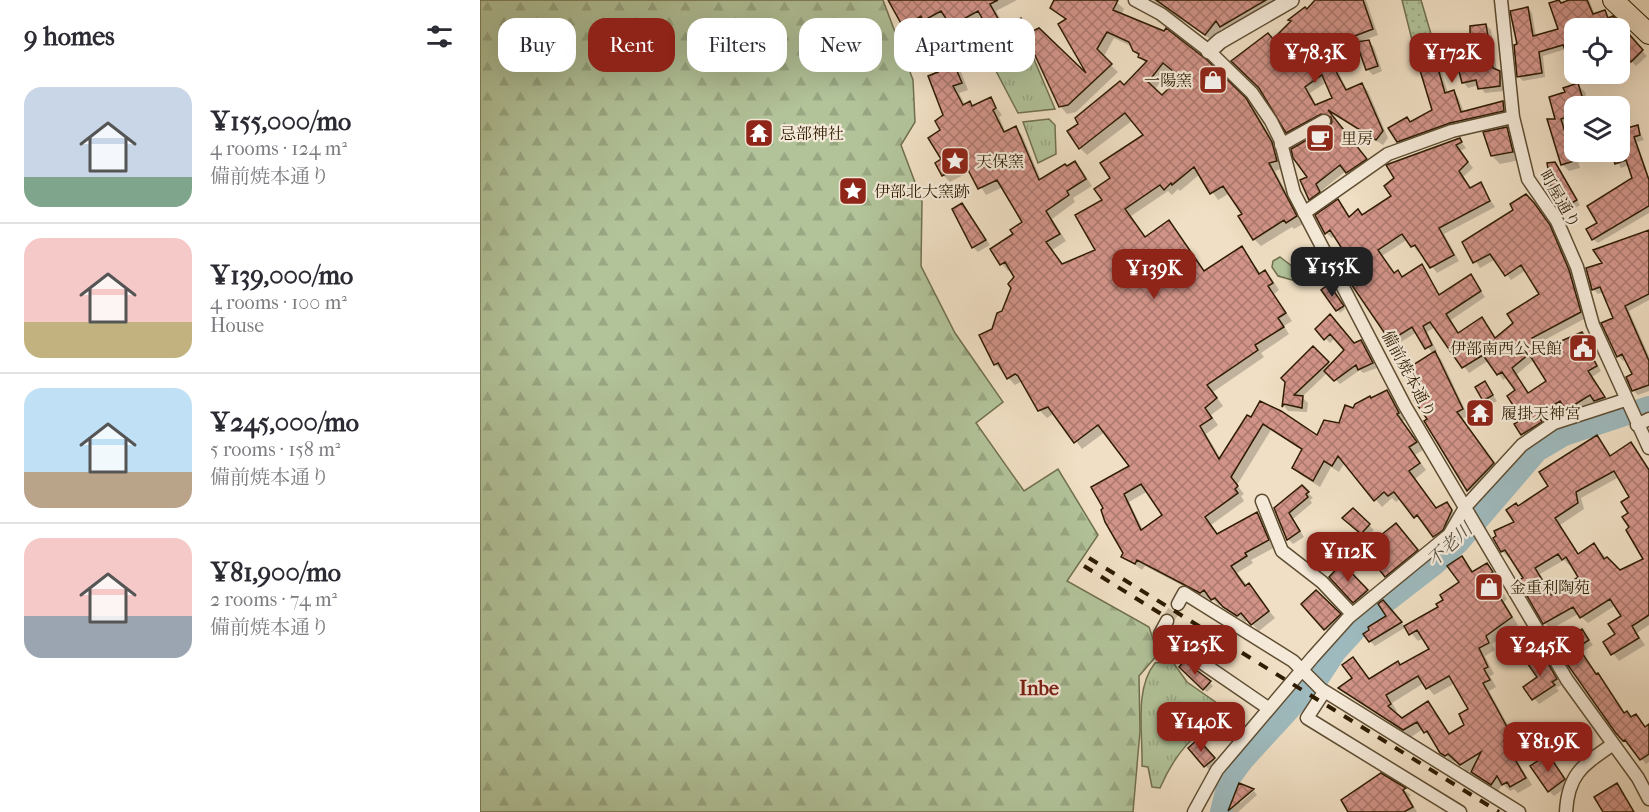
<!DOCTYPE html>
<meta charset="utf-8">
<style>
body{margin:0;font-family:"IM FELL French Canon","Noto Serif JP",serif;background:#f7f7f7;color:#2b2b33;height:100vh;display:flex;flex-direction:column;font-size:22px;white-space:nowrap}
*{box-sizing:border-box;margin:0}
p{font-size:20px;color:#7c7c81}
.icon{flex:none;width:33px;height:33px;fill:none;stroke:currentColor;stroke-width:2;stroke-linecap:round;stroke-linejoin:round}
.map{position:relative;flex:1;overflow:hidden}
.panel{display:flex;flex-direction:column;background:#fff;width:480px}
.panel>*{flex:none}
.banner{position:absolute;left:18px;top:18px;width:570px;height:54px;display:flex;gap:12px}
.controls{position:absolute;left:1084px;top:18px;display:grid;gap:12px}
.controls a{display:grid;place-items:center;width:66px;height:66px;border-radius:12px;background:#fff;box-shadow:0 6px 24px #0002;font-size:30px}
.price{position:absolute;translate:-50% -51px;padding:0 14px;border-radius:12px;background:#8f2418;color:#fff;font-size:20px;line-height:39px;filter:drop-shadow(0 2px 3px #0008)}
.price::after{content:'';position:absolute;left:50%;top:36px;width:18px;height:14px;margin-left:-9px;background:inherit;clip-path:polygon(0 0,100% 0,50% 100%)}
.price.active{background:#222;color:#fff}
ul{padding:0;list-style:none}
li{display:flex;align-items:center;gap:18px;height:150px;padding:0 24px}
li+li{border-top:2px solid #e1e1e2}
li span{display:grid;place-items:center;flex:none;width:168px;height:120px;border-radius:18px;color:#555}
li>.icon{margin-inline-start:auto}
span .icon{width:72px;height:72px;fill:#fffc;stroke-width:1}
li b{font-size:26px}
h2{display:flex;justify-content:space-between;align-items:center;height:72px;padding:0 24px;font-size:26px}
.pill{padding:0 21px;border-radius:18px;background:#fff;box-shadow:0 6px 24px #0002;font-size:21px;line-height:54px}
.pill.active{background:#8f2418;color:#fff}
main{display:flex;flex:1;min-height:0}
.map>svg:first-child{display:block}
.grass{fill:url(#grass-tufts);stroke:#70704e;stroke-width:1.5}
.forest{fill:url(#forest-firs);stroke:#70704e;stroke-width:1.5}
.park{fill:url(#park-dots);stroke:#70704e;stroke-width:1.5}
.shadow{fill:#0003;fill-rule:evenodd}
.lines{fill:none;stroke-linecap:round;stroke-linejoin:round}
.river{stroke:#9ebabe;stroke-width:22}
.building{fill:url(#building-cross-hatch);stroke:#2e1c02;stroke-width:1.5;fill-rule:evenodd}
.minor-tunnel{stroke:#c9b89d;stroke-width:12;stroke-dasharray:12 6;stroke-linecap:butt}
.minor-casing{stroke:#5e4d32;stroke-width:15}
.tertiary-casing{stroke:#5e4d32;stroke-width:18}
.trunk-casing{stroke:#2e1c02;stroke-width:22}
.minor{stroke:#f5ead9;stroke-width:12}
.tertiary{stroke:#f5ead9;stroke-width:15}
.trunk{stroke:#f0dfc4;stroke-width:20}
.rail{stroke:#2e1c02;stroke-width:4;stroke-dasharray:10 10;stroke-linecap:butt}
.labels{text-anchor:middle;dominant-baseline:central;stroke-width:4.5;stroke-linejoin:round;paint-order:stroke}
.poi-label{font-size:16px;fill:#2e1c02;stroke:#f5ead9;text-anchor:start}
.street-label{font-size:16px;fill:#2e1c02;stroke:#f5ead9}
.water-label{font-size:18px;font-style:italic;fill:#555344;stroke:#f5ead9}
.quarter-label{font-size:20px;font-weight:bold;fill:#7a1f14;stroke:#f5ead9}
</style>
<main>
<section class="panel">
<h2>9 homes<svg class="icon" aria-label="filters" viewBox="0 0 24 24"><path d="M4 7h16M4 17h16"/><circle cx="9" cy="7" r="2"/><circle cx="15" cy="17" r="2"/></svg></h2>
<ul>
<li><span style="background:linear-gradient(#c9d6e8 75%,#7fa58c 0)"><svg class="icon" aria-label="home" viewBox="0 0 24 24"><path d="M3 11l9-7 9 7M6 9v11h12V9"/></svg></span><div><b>¥155,000/mo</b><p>4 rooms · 124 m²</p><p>備前焼本通り</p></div></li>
<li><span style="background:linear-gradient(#f6c9c9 70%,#c2b280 0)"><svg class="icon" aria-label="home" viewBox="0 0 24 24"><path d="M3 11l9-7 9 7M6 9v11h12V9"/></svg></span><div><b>¥139,000/mo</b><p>4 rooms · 100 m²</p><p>House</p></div></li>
<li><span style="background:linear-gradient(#bfe0f5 70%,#b9a48a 0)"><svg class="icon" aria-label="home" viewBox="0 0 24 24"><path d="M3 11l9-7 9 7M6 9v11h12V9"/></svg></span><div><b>¥245,000/mo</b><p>5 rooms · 158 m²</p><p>備前焼本通り</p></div></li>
<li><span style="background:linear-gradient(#f6c9c9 65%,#9aa5b1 0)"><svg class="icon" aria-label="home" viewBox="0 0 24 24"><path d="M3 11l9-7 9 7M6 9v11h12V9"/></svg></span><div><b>¥81,900/mo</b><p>2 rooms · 74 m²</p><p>備前焼本通り</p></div></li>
</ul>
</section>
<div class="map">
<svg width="1169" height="812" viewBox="0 0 1169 812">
<defs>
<pattern id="grass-tufts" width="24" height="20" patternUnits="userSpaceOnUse" patternTransform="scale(1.5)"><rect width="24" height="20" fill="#b2c39a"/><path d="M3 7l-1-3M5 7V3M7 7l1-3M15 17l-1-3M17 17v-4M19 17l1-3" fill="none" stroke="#99a783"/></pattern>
<pattern id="forest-firs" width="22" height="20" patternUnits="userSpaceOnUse" patternTransform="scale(1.5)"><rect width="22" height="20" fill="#b2c39a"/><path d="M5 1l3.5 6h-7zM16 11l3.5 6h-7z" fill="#99a783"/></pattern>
<pattern id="park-dots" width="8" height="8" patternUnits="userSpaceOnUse" patternTransform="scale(1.5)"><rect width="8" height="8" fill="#b2c39a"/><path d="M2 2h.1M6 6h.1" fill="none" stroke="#99a783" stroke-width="1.8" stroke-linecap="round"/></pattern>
<pattern id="building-cross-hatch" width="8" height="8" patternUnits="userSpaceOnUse" patternTransform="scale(1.5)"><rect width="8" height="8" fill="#d29489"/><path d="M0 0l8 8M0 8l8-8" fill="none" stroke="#ab786e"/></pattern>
</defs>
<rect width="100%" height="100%" fill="#f0dfc4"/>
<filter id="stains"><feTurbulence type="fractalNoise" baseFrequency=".00333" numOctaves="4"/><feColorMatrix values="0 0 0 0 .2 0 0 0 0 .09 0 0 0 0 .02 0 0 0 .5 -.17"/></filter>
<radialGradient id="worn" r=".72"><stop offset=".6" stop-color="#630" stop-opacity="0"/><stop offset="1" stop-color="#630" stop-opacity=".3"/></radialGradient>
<path class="grass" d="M524 38 537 63 553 57 575 109 538 113 504 48Z
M569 119 575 125 576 154 558 163 543 122Z
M800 257 817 270 822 279 819 282 798 276 792 267 793 261Z
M692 661 707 682 744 708 748 720C715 725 692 760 680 788L672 787 668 767 662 766C663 733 654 689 675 663Z"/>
<path class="forest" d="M0 0H403L433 80 435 122 421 145 442 201 441 266 475 333 523 402 496 423 544 491 578 469 618 535 587 581 669 627 678 654 659 676 660 731 653 812H0Z"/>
<path class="park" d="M922 0H941L951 34 932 40Z"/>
<path class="shadow" d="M409 0H537L516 11 532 41 522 45 504 18 479 32 468 18 451 27 448 23 431 33Z
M576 0H634L644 9 641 15 726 62 772 107 799 150 803 168 795 171 823 224 814 229 812 227 781 246 774 239 765 214 750 193 738 200 720 174 700 191 698 189 692 195 688 191 651 216 666 238 689 222 725 272 762 248 781 274 785 272 792 279 799 290 794 294 812 321 804 326 809 334 781 353 784 357 733 392 743 406 731 415 738 425 726 434 741 459 768 417 837 437 860 424 874 410 907 392 914 399 925 420 922 421 943 450 935 455 946 470 935 479 957 510 967 503 978 518 961 543 921 498 916 502 912 498 902 507 865 462 859 472 851 467 840 487 821 475 814 468 823 451 791 430 757 485 764 494 761 496 764 501 731 525 738 535 777 513 784 520 795 547 771 560 773 563 757 573 795 618 779 631 768 620 765 622 742 604 739 606 731 597 728 599 665 566 662 570 643 556 645 553 627 521 651 466 625 432 602 449 575 413 567 418 560 411 542 381 535 385 515 364 513 330 523 312 535 277 531 269 528 271 522 264 535 234 544 223 523 187 506 195 491 171 470 182 463 175 462 131 465 116 460 73 470 55 477 62 488 90 479 93 485 105 490 103 494 107 510 99 522 115 519 117 526 133 535 128 542 135 561 180 595 163 602 170 612 186 593 198 595 202 572 219 586 241 572 250 583 265 617 251 624 200 632 178 665 136 653 120 607 155 600 148 644 87 666 64 653 47 634 38 623 58 638 72 596 112 587 114 580 106 558 58 550 63 543 56 541 20 551 34 610 80 587 21 571 8ZM691 69 701 78 682 97 674 90ZM668 491 684 515 663 530 649 502Z
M672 0H803L748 34 742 28 733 41Z
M841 0H886L898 35 879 42H889L894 47 902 71 893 75 888 70 882 53 858 72 868 91 882 85 888 91 908 138 903 145 850 112 892 165 873 178 866 171 841 191 845 198 836 205 830 199 829 177 854 121 847 119 813 138 807 132 793 40ZM847 82 854 98 837 106 830 93Z
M1093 0H1109L1115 15 1124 12 1167 56 1156 66 1140 49V28H1095V67L1086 49 1063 56 1065 77 1043 81 1039 77V46L1048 8 1052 13 1056 37 1080 30V1L1083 4Z
M1006 25 1011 30 1017 72 1024 78V91L1005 93 999 85 988 88 984 83 979 65 961 70 968 93 973 92 978 97 984 112 1023 103 1028 108V115L923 146 918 141 931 123 954 110 942 72 937 67 945 49 950 56 992 43Z
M1098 85 1105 92 1109 106H1095V123L1087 126 1100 168 1089 171 1082 164 1077 120 1087 93Z
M1143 121 1149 129 1157 127 1164 140 1157 142 1169 177V213L1118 243 1113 239 1119 224 1154 179 1149 165 1141 168 1133 152H1140V122Z
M1026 129 1035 137 1040 160 1020 164 1012 156Z
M287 130 289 132 282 143 274 138Z
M979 139 986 148 980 151 993 168 983 177 991 189 1000 184 1015 207 964 234 979 261 957 273 940 250 938 252 928 239 902 256 915 274 918 272 923 278 942 266 961 296 991 276 1005 297 971 320 979 334 1001 319 1016 339 1061 294 1046 270 1031 280 1016 259 1000 268 984 242 1052 201 1075 232 1094 277 1106 318 1057 344 1060 352 1102 333 1109 338 1119 354 1114 357 1121 371 1112 377 1129 403 1121 406 1115 401 1093 415 1085 406 1067 418 1069 422 1048 440 1036 424 1044 419 1037 391 1028 377 1023 380 1009 360 989 373 955 327 947 332 957 351 954 352 961 359 988 416 982 419 1020 470 994 497 946 422 949 419 940 399 953 354 937 332 916 345 911 340 882 278 872 263 866 267 861 261 863 247 856 235 852 238 846 233 858 201 870 218 878 211 884 216 913 196ZM1054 360 1068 381 1049 394 1036 375Z
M1075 163 1100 205 1085 214 1081 209 1073 186Z
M482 204 510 245 498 252 493 247Z
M1169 231V300L1149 311 1169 356V391L1158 395 1153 390 1154 374 1147 359 1143 361 1138 356 1134 319 1124 292 1118 294 1113 289 1124 264Z
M851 288 865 309 860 313 843 290Z
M850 316 874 344 881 342 886 346 897 368 883 373 880 370 860 384 848 372 822 397 828 403 827 412 808 411 804 406 806 381 833 348 851 366 866 350 855 338 850 343 845 338Z
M1005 383 1017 401 1009 405 1004 400Z
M1117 437 1131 457 1151 444 1169 470V625L1157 633 1165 645 1139 661 1125 643 1137 634 1143 616 1136 605 1108 623 1098 614 1071 629 1065 623 1045 578 1031 556 1029 558 1022 551 1036 523 1038 507 1070 487ZM1139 477 1151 497V527L1165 559 1140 572 1114 545 1099 555 1080 525 1104 509 1101 498ZM1084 560 1089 565 1092 564 1100 577 1073 595 1060 574Z
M822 487 833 498 830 500 832 503 813 519 824 537 813 544 808 539 795 508Z
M873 510 894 530 886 537 869 523Z
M921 530 942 556 911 581 906 576Z
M982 558 994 573 1007 565 1014 572 1019 580 1016 582 1027 599 1024 602 1038 625 1012 644 1015 650 1005 656 1014 674 1010 676 1016 687 1009 691 1038 743 1030 749 1052 785 1038 793 1034 789 1030 791 1023 784 1018 791 1000 779 992 772 995 767 988 772 978 763 969 760 943 729 931 737 860 688 874 678 873 659 890 680 951 649 944 638 938 641 926 627 895 646 890 641 908 617V607L925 627 960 608 981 582ZM944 683 954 695 975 683 990 710 986 725 971 735 948 703 922 720 914 714 917 711 912 703Z
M862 565 891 596 879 607 851 577Z
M837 592 867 623 853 637 845 629Z
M1102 631 1113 645 1102 652 1145 714 1147 713 1152 718 1156 716 1169 733V762L1166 764 1136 731 1092 658Z
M1062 655 1081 685 1076 688 1079 691 1059 704 1045 687 1059 678Z
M701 667 730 683 733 686 727 692Z
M723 746 739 764 730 771 710 748Z
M1073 761 1089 785 1074 796 1069 791Z
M901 775 931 795 929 797 937 812H870Z
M760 785V803L774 791 777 795 758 812H751Z"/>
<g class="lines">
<path class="river" d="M741 812 749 779 763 760 839 677 856 651 889 615 955 564 978 543 1057 451 1084 435 1169 407"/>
</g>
<path class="building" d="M408 0H518L510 4 526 33 514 39 498 11 471 26 461 11 443 21 441 16 423 27Z
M574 0H638L633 10 684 31 686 28 727 60 766 98 792 142 797 161 789 163 817 216 806 223 804 220 773 240 758 216 762 214 743 186 730 194 714 167 692 185 691 183 684 190 680 185 645 209 665 237 689 220 724 271 762 246 779 274 785 270 793 283 788 286 806 313 798 318 804 327 775 345 778 350 727 385 737 398 725 408 732 418 720 426 739 459 767 415 771 417 780 401 801 411 837 435 844 420 859 423 865 405 873 408 875 404 890 396 891 398 907 390 919 413 917 414 937 442 929 447 940 463 929 471 956 508 967 502 972 510 963 530 956 535 953 537 937 515 934 518 914 492 908 496 904 492 894 501 858 456 852 466 844 461 833 481 812 468 822 449 783 424 751 477 758 486 755 489 758 493 725 517 737 534 777 512 789 540 765 553 767 556 751 566 765 586 769 583 789 611 771 625 761 613 757 616 743 607 735 598 731 600 724 590 720 593 657 560 655 564 641 557 643 553 625 522 621 510 623 508 611 487 649 466 618 425 594 443 568 407 558 411 538 376 535 374 527 379 518 363 514 365 499 335 512 329 517 313 522 311 531 288 528 284 534 277 525 262 520 265 510 249 533 234 530 230 542 222 517 180 498 189 485 164 462 176 455 163 461 159 448 138 460 130 455 121 463 115 448 76 458 72 453 61 470 54 482 83 473 86 483 105 490 101 492 106 511 97 516 108 513 110 524 132 536 126 559 180 585 164 587 166 595 161 606 179 587 191 589 195 566 211 580 234 566 242 582 264 615 250 595 215 622 200 614 189 630 178 620 163 663 135 645 113 599 149 587 131 598 124 595 118 640 81 644 85 667 61 658 57 659 54 653 51 649 42 627 32 617 49 632 64 588 105 579 107 553 51 542 56 527 26 541 18 549 33 559 28 606 73 578 24 586 19 570 8ZM683 63 700 77 682 95 668 82ZM661 484 682 515 661 530 644 494Z
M676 0H786L740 27 736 21 725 35Z
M835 0H883L893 29 872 37 875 48 853 66 866 90 882 83 903 131 896 140 848 110 887 159 866 173 860 165 836 184 840 192 829 200 820 180 827 177 813 158 811 149 848 128 852 122 851 117 841 114 806 133 779 88 751 61 788 33 793 39 811 21 808 20 825 7 827 9ZM842 75 852 98 835 105 825 87Z
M1079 0 1081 3 1089 0H1107L1113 14 1125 10 1128 18 1133 16 1163 50 1151 62 1140 51V28H1095V74L1083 45 1059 52 1062 73 1037 77 1034 45 1037 44 1030 11 1048 7 1053 36 1078 29 1069 3Z
M1006 24 1013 68 1020 71V86L998 89 996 80 982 83 976 60 957 65 965 93 974 90 981 112 1023 101 1024 111 970 123 917 142 908 128 927 117 930 122 952 110 939 67 936 68 931 52 945 47 948 55 990 42V26Z
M889 40 898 66 886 70 876 42Z
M1098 83 1105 106H1095V115L1081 119 1094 161 1081 165 1067 119H1075L1069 97 1085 92 1083 88Z
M279 123 288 129 279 142 270 136Z
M1158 125 1160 135 1154 137 1169 180V206L1112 240 1106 229 1117 223 1107 206 1152 178 1146 160 1135 164 1132 154 1140 152V130Z
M1027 127 1033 152 1011 156 1003 132Z
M980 138 982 142 976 145 988 162 979 171 990 188 1001 182 1010 201 959 228 974 255 950 268 935 245 931 247 922 234 898 250 914 273 918 270 922 277 942 264 959 295 991 274 1001 291 966 314 978 333 1002 317 1015 338 1033 323 1027 314 1059 294 1041 265 1025 276 1010 254 993 263 982 242 1033 210 1030 204 1046 194 1055 204 1070 225 1089 270 1101 312 1052 338 1058 351 1102 332 1106 338 1109 336 1114 348 1109 351 1117 366 1108 371 1125 397 1114 401 1110 395 1086 410 1080 401 1062 412 1065 416 1060 419 1062 422 1041 435 1034 424 1042 419 1027 396 1035 390 1022 372 1017 375 1003 355 982 368 950 322 943 326 952 345 945 349 932 327 910 341 871 284 880 278 867 258 860 262 854 251 861 247 850 230 845 234 835 215 858 199 869 217 878 209 882 215 911 196 904 186 914 178 906 165ZM1049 354 1066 381 1048 393 1032 368Z
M1075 162 1097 200 1080 210 1067 188 1071 186 1067 163Z
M482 203 506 240 492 248 472 209Z
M1169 230V294L1145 306 1169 361V385L1152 391 1146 377 1152 374 1142 354 1137 357 1121 323 1133 318 1120 287 1112 290 1106 268 1122 263 1113 250Z
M849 284 864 306 856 311 841 290Z
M850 314 874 343 881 340 893 363 878 370 876 365 854 381 844 371 864 350 850 334 844 340 835 329Z
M833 346 849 362 814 395 823 396 822 408 804 404 802 407 805 382 801 378Z
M955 351 983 409 977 412 1014 463 987 491 944 421 947 419 934 400 938 398 925 370Z
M1005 381 1013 395 1003 401 995 387Z
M1117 435 1130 456 1151 442 1169 470V615L1152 626 1159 638 1131 655 1123 642 1135 634 1128 624 1141 616 1130 599 1100 618 1093 607 1063 624 1038 580 1043 578 1025 550 1021 552 1013 538 1016 536 1014 531 1034 522 1026 510 1036 503 1038 506 1068 486 1059 472ZM1134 471 1149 497 1141 502 1148 513 1142 517 1149 527 1146 530 1163 559 1140 570 1127 557 1124 559 1114 543 1098 554 1075 518 1098 503 1096 492ZM1078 554 1082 560 1086 557 1098 577 1071 595 1055 568Z
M822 485 829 492 826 494 828 497 809 513 820 531 807 540 794 508Z
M873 508 890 524 881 534 862 518Z
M916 523 938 550 905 577 897 567 908 559 900 547 907 542 901 535Z
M982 556 992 572 1007 563 1013 572 1010 574 1021 591 1018 594 1032 617 1006 636 1009 643 999 648 1008 667 1004 669 1010 680 1003 683 1032 736 1024 741 1046 778 1030 787 1027 782 1022 785 1017 776 1011 785 991 772 1001 752 980 765 968 754 965 756 960 753 947 731 944 733 937 722 923 730 858 688 872 678 862 665 873 657 889 679 918 661 920 665 949 649 937 630 929 635 924 626 958 607 956 604 963 600 960 595 979 582 967 566ZM938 676 946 689 969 676 988 709 979 714 984 725 969 734 948 701 922 718 908 706 911 704 906 695Z
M862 563 888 590 873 603 849 577Z
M836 590 861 614 844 630 821 604Z
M903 600 922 622 889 642 883 634 889 630 888 627 906 616 898 604Z
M1102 629 1109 640 1098 647 1116 674 1118 673 1144 713 1147 711 1151 717 1156 714 1165 727 1169 724V754L1160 760 1145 740 1143 741 1135 732 1085 661 1090 658 1080 643Z
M1062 653 1077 679 1072 682 1075 685 1052 700 1043 687 1057 677 1047 663Z
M704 661 731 681 723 690 699 667Z
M718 739 735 758 724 767 708 748Z
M1068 754 1085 779 1068 792 1050 766Z
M901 773 926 788 923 790 933 807 924 812H868L861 800Z
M759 783 774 789 748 811Z
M1137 783 1154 812H1123L1114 797Z"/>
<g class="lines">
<path class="minor-tunnel" d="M687 621 698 604"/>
<g class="minor-casing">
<path id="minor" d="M655 0 681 14 729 51 772 93 791 121 800 139 814 193 925 406 1087 680 1158 778 1169 799
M1021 0 1033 117 1048 179 1077 221 1097 267 1113 325 1169 448
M801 145 844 121
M824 213 908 154 972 131 1033 117
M1157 425 1169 419
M782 501 802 551 842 582 872 614
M698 604 704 593 813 661 841 689 1039 812
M687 621 680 634 788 708
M844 692 827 718 980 812
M714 812 737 770 833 657 869 617 969 535 986 506 1042 445 1074 423 1145 400
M1086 812C1088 774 1103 765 1132 745"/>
</g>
<g class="tertiary-casing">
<path id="tertiary" d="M729 51 740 41 811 0"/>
</g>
<g class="trunk-casing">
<path id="trunk" d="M1133 0 1169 34"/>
</g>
<use href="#minor" class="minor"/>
<use href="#tertiary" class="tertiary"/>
<use href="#trunk" class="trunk"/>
<path class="rail" d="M609 558 1019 812
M604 566 686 617"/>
</g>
<defs>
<g id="shop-square" transform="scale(1.5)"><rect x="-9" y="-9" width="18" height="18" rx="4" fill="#8f2418" stroke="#f5ead9"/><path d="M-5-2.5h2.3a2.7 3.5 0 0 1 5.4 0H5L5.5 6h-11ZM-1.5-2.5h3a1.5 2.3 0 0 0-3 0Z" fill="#fff"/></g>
<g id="temple-square" transform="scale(1.5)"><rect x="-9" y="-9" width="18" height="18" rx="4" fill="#8f2418" stroke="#f5ead9"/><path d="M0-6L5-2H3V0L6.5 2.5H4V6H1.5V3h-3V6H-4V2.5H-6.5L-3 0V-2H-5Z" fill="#fff"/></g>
<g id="cafe-square" transform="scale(1.5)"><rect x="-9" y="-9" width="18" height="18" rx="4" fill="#8f2418" stroke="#f5ead9"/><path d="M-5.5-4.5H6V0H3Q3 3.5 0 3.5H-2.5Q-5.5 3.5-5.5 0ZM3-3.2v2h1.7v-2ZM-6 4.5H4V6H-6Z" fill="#fff"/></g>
<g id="sight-square" transform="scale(1.5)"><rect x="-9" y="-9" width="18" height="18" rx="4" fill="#8f2418" stroke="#f5ead9"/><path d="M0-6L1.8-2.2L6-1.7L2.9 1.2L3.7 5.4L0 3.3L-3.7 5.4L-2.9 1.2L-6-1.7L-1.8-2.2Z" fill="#fff"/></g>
<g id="civic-square" transform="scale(1.5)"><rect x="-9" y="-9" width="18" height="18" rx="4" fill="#8f2418" stroke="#f5ead9"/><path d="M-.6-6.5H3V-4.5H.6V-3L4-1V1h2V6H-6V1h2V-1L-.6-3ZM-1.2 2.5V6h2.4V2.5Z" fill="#fff"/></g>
</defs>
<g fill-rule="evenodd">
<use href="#shop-square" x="733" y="80"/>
<use href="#temple-square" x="279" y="133"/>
<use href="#cafe-square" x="840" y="138"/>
<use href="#sight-square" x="475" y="161"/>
<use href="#sight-square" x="373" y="191"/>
<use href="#civic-square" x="1103" y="348"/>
<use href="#temple-square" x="1000" y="413"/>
<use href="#shop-square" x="1009" y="587"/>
</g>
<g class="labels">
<g class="poi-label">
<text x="712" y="80" text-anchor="end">一陽窯</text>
<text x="300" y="133">忌部神社</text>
<text x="861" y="138">里房</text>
<text x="496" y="161">天保窯</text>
<text x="394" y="191">伊部北大窯跡</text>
<text x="1082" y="348" text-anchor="end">伊部南西公民館</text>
<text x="1021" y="413">履掛天神宮</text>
<text x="1030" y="587">金重利陶苑</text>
</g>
<g class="street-label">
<text transform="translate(1080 199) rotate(60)">町屋通り</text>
<text transform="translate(929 374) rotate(62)">備前焼本通り</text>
</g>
<g class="water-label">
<text transform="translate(970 545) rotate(-43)">不老川</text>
</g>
<g class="quarter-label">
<text x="559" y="688">Inbe</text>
</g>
</g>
<rect width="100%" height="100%" filter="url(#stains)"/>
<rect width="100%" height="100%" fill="url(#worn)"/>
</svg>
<div class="controls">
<a><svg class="icon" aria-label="locate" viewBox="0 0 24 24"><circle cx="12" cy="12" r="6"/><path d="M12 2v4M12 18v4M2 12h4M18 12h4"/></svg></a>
<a><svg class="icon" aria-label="layers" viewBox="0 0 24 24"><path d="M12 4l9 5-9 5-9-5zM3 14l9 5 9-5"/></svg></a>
</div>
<b class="price" style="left:835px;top:84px">¥78.3K</b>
<b class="price" style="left:972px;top:84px">¥172K</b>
<b class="price active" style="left:852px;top:298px">¥155K</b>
<b class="price" style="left:674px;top:300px">¥139K</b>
<b class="price" style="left:868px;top:583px">¥112K</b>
<b class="price" style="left:715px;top:676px">¥125K</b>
<b class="price" style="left:1060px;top:677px">¥245K</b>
<b class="price" style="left:721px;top:753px">¥140K</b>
<b class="price" style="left:1068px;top:773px">¥81.9K</b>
<div class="banner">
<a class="pill">Buy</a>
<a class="pill active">Rent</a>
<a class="pill">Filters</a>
<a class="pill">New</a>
<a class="pill">Apartment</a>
</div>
</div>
</main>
